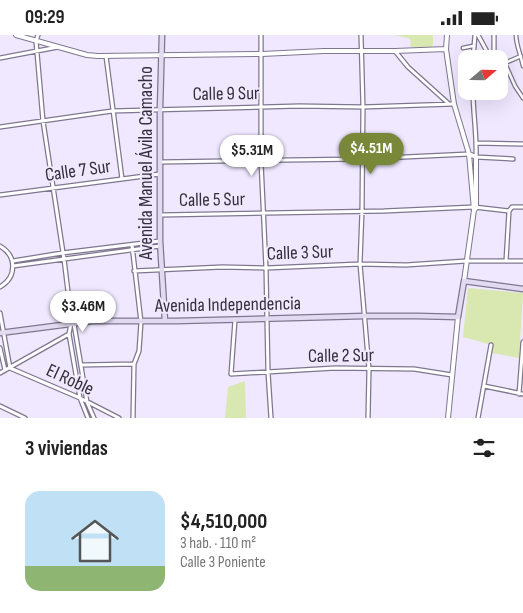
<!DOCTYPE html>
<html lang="es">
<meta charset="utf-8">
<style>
body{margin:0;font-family:"Sofia Sans Condensed",sans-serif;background:#f2f2f2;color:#222;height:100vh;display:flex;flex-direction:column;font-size:19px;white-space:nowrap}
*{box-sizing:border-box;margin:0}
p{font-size:16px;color:#767676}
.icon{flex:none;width:28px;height:28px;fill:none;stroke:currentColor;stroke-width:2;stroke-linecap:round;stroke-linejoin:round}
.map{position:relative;height:383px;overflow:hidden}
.sheet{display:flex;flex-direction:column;background:#fff;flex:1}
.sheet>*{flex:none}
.needle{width:32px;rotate:70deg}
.controls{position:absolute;left:458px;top:15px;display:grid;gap:10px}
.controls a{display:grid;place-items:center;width:50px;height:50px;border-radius:10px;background:#fff;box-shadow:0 5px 20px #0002;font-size:25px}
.price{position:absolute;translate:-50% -42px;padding:0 11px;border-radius:18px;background:#fff;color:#222;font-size:16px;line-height:32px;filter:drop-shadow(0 1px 2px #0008)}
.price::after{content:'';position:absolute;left:50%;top:30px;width:15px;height:11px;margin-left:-8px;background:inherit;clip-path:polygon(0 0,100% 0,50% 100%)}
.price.active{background:#788838;color:#fff}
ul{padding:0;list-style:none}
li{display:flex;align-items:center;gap:15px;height:125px;padding:0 25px}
li span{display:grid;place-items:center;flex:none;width:140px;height:100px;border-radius:15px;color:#555}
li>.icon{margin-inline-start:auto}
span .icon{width:60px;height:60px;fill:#fffc;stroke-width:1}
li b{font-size:21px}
h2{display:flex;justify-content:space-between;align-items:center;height:60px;padding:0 25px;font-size:21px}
.status{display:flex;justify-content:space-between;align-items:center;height:35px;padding:0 25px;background:#fff;direction:ltr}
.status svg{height:14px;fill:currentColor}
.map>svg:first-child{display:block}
.green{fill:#d9e7b1}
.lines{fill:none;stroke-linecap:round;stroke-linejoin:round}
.pedestrian-casing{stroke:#7f778f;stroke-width:5}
.minor-casing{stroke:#7f778f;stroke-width:5.5}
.tertiary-casing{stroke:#7f778f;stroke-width:6}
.secondary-casing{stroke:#7f778f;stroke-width:7}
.pedestrian{stroke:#fff;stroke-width:2.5}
.minor{stroke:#fff;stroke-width:3}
.tertiary{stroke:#fff;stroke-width:4}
.secondary{stroke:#e2daf0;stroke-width:4.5}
.labels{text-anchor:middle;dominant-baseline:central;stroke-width:4;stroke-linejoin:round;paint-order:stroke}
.street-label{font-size:19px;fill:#34303b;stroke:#f0e8ff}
</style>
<div class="status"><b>09:29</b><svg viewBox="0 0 49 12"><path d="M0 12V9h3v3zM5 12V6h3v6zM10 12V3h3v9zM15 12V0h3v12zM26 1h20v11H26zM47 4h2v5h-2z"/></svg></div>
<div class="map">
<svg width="523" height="383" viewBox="0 0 523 383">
<rect width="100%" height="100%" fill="#f0e8ff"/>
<path class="green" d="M394 0H433V9L431 13H415L410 11 411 5 408 3Z
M468 253 523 258 519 323 492 318V310L463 302Z
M245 346 246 383H225L228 352Z"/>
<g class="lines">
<g class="pedestrian-casing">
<path id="pedestrian" d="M516 0C516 10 521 20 523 31
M463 13 473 11
M482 23 488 19
M499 24H503L515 51 523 63
M505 28 521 21"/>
</g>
<g class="minor-casing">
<path id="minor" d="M38 0 36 6 43 86 64 224 71 281 74 289 87 367 94 383
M261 0V126L266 233 268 337 271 383
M361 0 363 72 362 176 360 229 369 334 368 383
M478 0 491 24
M395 16 408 32 448 68
M106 21 122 144
M0 23 58 12
M473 24 475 0
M494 24V0
M473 56C473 78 477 100 476 122L513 124
M0 92 112 76 299 71 363 72 454 69
M476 108 523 109
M161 127 362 124 469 119
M0 160 160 139
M161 180 384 176 474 172 509 176 512 172H523
M132 210 141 287 139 316 134 329 133 383
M0 211C17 221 17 242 0 252
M13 226 62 218 160 206
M506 226 509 176
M13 231 160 211
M134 236 222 232 266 233 360 229 406 230 466 226H523
M0 278 10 333 80 363 119 383
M235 285 231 339 335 333 414 334 452 340
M71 288 69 299 80 363 88 383
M0 313 5 335
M81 330 134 329
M0 338 69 299
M484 351 523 359
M519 359 523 307
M0 371 25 383
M478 383 491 310"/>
</g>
<g class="tertiary-casing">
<path id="tertiary" d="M16 0 87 20 98 21 262 19 324 16H395L446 14
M447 0 446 14 454 69 469 119 474 175
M464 246 474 175 476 173V122L469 119
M448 383 458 282"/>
</g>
<g class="secondary-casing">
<path id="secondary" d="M162 0 160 74V206L165 286
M0 298 93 286H176L365 281H417L458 282 464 246 523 254"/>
</g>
<use href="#pedestrian" class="pedestrian"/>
<use href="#minor" class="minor"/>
<use href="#tertiary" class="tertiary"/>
<use href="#secondary" class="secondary"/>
</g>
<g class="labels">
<g class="street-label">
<text transform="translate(226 59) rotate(-1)">Calle 9 Sur</text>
<text transform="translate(146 128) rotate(-90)">Avenida Manuel Ávila Camacho</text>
<text transform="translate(78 136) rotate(-8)">Calle 7 Sur</text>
<text transform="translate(212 165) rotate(-1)">Calle 5 Sur</text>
<text transform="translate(300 218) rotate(-2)">Calle 3 Sur</text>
<text transform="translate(228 270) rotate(-1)">Avenida Independencia</text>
<text transform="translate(341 321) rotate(-1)">Calle 2 Sur</text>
<text transform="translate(70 345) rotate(25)">El Roble</text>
</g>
</g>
</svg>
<div class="controls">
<a><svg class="needle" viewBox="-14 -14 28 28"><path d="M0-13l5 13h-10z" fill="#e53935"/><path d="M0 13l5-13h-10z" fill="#767676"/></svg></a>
</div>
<b class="price active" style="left:371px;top:140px">$4.51M</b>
<b class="price" style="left:252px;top:142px">$5.31M</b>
<b class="price" style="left:83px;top:298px">$3.46M</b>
</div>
<section class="sheet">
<h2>3 viviendas<svg class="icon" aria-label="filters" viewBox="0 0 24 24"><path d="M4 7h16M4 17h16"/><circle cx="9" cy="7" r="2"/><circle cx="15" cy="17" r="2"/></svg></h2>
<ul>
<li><span style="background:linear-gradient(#bfe0f5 75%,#8fb573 0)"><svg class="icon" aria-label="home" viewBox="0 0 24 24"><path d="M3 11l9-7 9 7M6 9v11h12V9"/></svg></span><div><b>$4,510,000</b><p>3 hab. · 110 m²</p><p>Calle 3 Poniente</p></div></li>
</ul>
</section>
